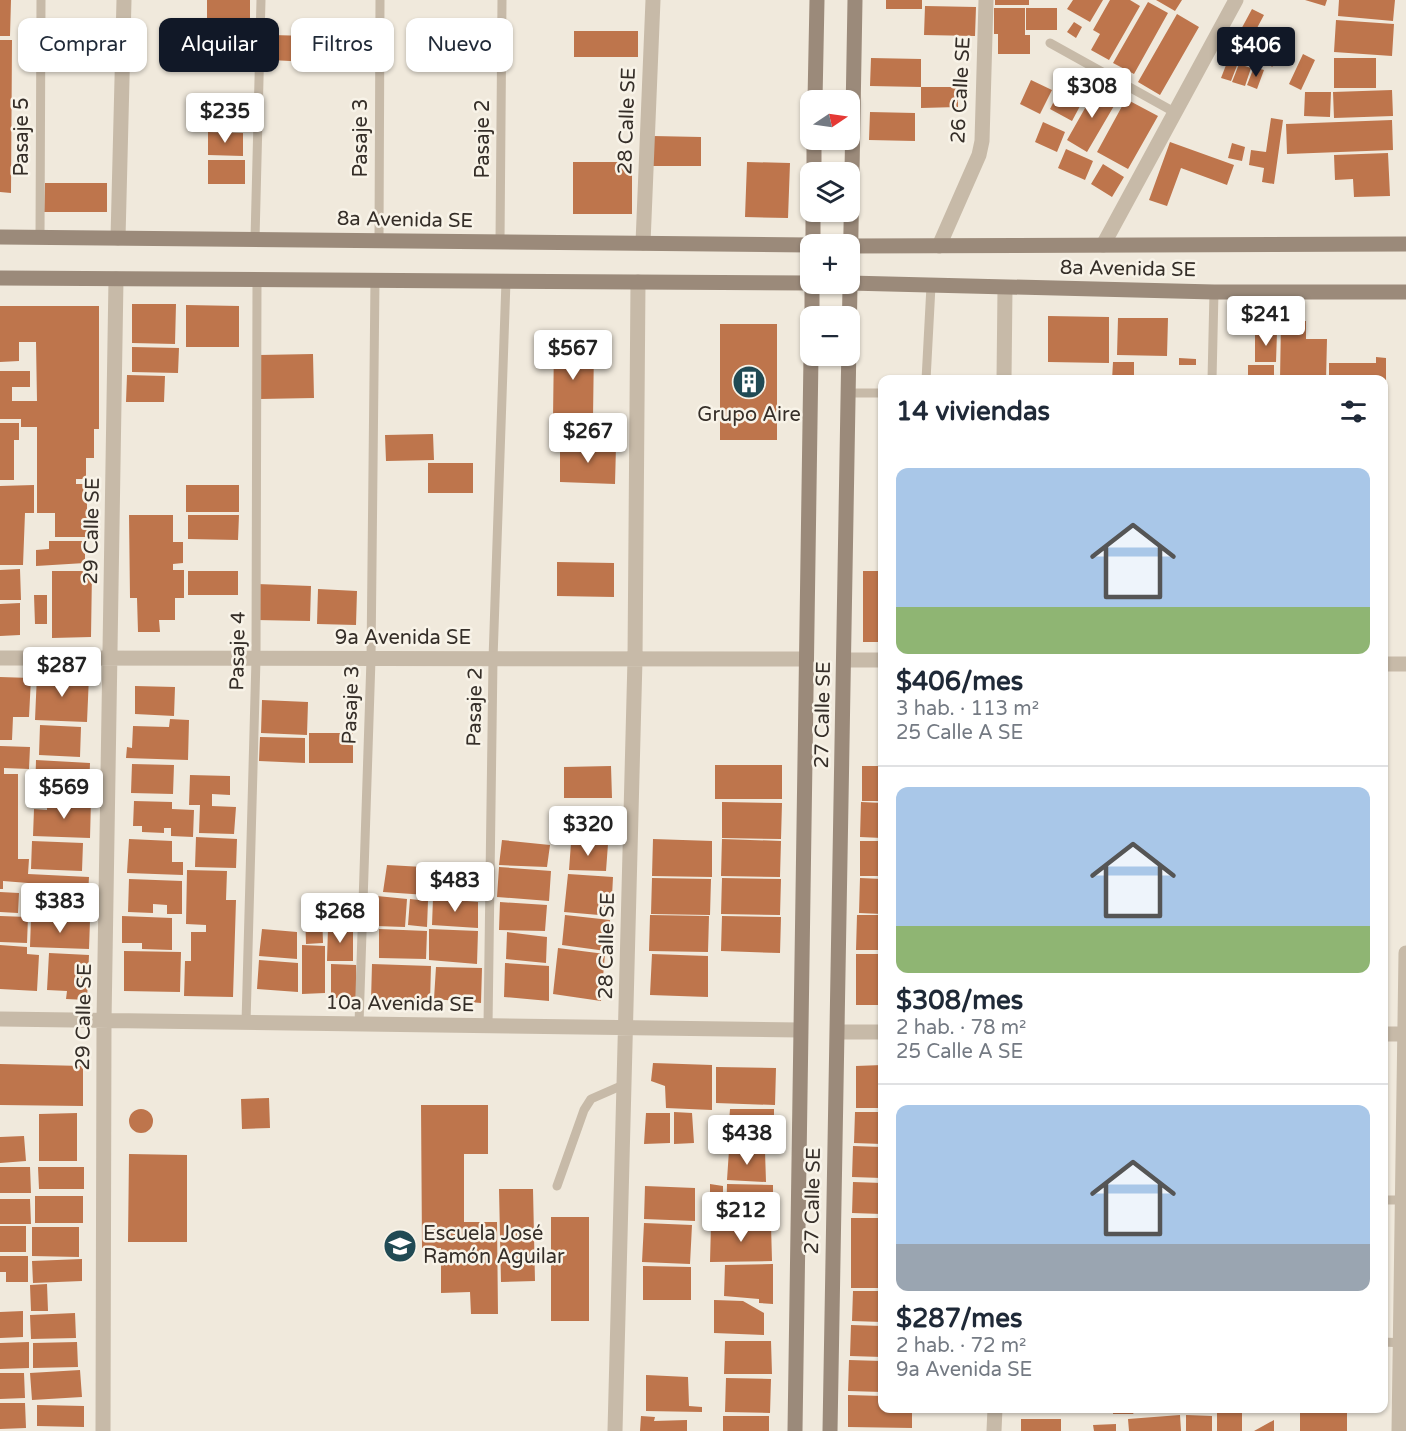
<!DOCTYPE html>
<html lang="es">
<meta charset="utf-8">
<style>
body{margin:0;font-family:"Varela Round",sans-serif;background:#f6f6f7;color:#1f2937;height:100vh;display:flex;flex-direction:column;font-size:22px;white-space:nowrap}
*{box-sizing:border-box;margin:0}
p{font-size:20px;color:#747a83}
.icon{flex:none;width:33px;height:33px;fill:none;stroke:currentColor;stroke-width:2;stroke-linecap:round;stroke-linejoin:round}
.map{position:relative;flex:1;overflow:hidden}
.panel{position:absolute;left:878px;top:375px;width:510px;height:1038px;display:flex;flex-direction:column;background:#fff;border-radius:12px;box-shadow:0 2px 4px #0004}
.panel>*{flex:none}
.hud{position:absolute;left:18px;top:18px;width:570px;height:54px;display:flex;gap:12px}
.needle{width:39px;rotate:77deg}
.controls{position:absolute;left:800px;top:90px;display:grid;gap:12px}
.controls a{display:grid;place-items:center;width:60px;height:60px;border-radius:12px;background:#fff;box-shadow:0 2px 4px #0004;font-size:30px}
.price{position:absolute;translate:-50% -51px;padding:0 14px;border-radius:6px;background:#fff;color:#222;font-size:20px;line-height:39px;filter:drop-shadow(0 2px 3px #0008)}
.price::after{content:'';position:absolute;left:50%;top:36px;width:18px;height:14px;margin-left:-9px;background:inherit;clip-path:polygon(0 0,100% 0,50% 100%)}
.price.current{background:#111827;color:#fff}
ul{padding:0;list-style:none}
li{display:grid;align-content:center;gap:12px;height:318px;padding:0 18px}
li+li{border-top:2px solid #e0e1e3}
li span{display:grid;place-items:center;height:186px;border-radius:12px;color:#555}
li>.icon{margin-inline-start:auto}
span .icon{width:108px;height:108px;fill:#fffc;stroke-width:1}
li b{font-size:26px}
h2{display:flex;justify-content:space-between;align-items:center;height:72px;padding:0 18px;font-size:26px}
.tag{padding:0 21px;border-radius:12px;background:#fff;box-shadow:0 2px 4px #0004;font-size:21px;line-height:54px}
.tag.current{background:#111827;color:#fff}
.map>svg:first-child{display:block}
.building{fill:#be754c}
.lines{fill:none;stroke-linecap:round;stroke-linejoin:round}
.lane{stroke:#c7baa8;stroke-width:9}
.street{stroke:#c7baa8;stroke-width:15}
.secondary{stroke:#9b8a7a;stroke-width:15}
.labels{text-anchor:middle;dominant-baseline:central;stroke-width:5;stroke-linejoin:round;paint-order:stroke}
.street-label{font-size:20px;fill:#352e28;stroke:#f8f3e8}
.poi-label{font-size:20px;fill:#352e28;stroke:#f8f3e8}
</style>
<div class="map">
<svg width="1406" height="1431" viewBox="0 0 1406 1431">
<rect width="100%" height="100%" fill="#f0e9dc"/>
<path class="building" d="M0 0H11L10 36H0Z
M207 0H250V23H207Z
M886 0H922V9H886Z
M995 0H1029V5H995Z
M1073 0H1103L1090 22 1067 9Z
M1110 0H1130L1140 6 1109 60 1091 50 1100 34 1093 30Z
M1156 0H1182L1175 11Z
M1305 0H1327L1325 6Z
M1339 0H1395L1393 21 1338 16Z
M1148 2 1168 13 1134 74 1113 63Z
M925 6 976 7 975 36 924 35Z
M994 8H1025V35H1030V54H998V34H994Z
M1026 8H1057V30H1026Z
M1252 9 1264 15 1250 41 1238 35Z
M1177 14 1199 27 1160 95 1138 82Z
M1336 20 1394 24 1392 56 1334 52Z
M1074 22 1082 27 1076 38 1067 32Z
M574 31H638V57H574Z
M1282 33 1294 45 1272 67 1261 55Z
M272 35 309 36V62L271 60Z
M0 40H12L11 193 0 192Z
M1303 54 1315 60 1301 90 1289 84Z
M871 58 921 59V87L870 86Z
M1334 58H1376V88H1334Z
M1228 60 1238 63 1231 81 1221 78Z
M1239 64 1251 68 1245 86 1232 82Z
M1254 67 1264 70 1257 89 1247 85Z
M1071 68 1094 80 1072 121 1050 109Z
M1031 80 1052 90 1040 114 1020 104Z
M921 87H958V107L921 108Z
M1097 87 1118 99 1087 152 1067 140Z
M1392 90 1393 116 1334 118 1333 92Z
M1305 92H1331L1330 117 1304 116Z
M1126 99 1158 116 1128 169 1097 152Z
M870 112 915 113V141L869 140Z
M1271 118 1283 120 1274 184 1262 182 1264 168 1249 165 1251 150 1266 152Z
M1392 120 1393 150 1287 154 1286 124Z
M1043 122 1065 132 1057 152 1035 142Z
M208 132 243 133V156L208 155Z
M653 136 701 137V166H653Z
M1170 142 1234 165 1227 185 1181 168 1167 206 1149 200Z
M1232 143 1245 147 1242 161 1228 158Z
M1066 149 1093 161 1085 180 1058 168Z
M1388 153 1390 196 1354 197 1353 179 1335 180 1334 155Z
M208 160H245V184H208Z
M573 162H632V214H573Z
M747 162 790 163 788 218 745 217Z
M1103 164 1124 177 1112 197 1091 184Z
M45 183H107V212H44Z
M132 304H176L175 344 132 343Z
M186 305 239 306V347H186Z
M0 306H99V429H94V458H86V479H76V484H87V513H94V537H55V513H37V427H21V419H0V371H30V387H12V401H37L36 342H19V361L0 362Z
M1048 316 1109 317V363L1048 362Z
M1118 318H1168L1167 356 1117 355Z
M1281 321H1306V339H1327L1326 380H1280Z
M720 324H777V440H720Z
M1255 332H1277L1276 362H1255Z
M554 344 594 345 593 418H553Z
M132 347 179 348 178 373 132 372Z
M313 354 314 398 260 399 259 355Z
M1376 357 1386 358V381L1329 380V363H1376Z
M1179 358 1196 359V365H1179Z
M1113 362H1134V380H1112Z
M1248 365H1274V380H1248Z
M127 375 165 376 164 402H126Z
M1383 386H1388V409H1383Z
M0 423H19V440H14V480H0Z
M433 434 434 460 386 461 385 435Z
M560 444 616 446 615 484 560 482Z
M428 463H473V493H428Z
M34 485V513H25L23 565H0V486Z
M186 485H239V512H186Z
M1383 486H1386L1385 516H1383Z
M129 515H173V542H183V563L173 564V570H184V598H175V620H159L160 632H138L137 598H130Z
M188 515H239L238 540 188 539Z
M1383 520H1387V550H1383Z
M49 541H85V563L36 566V550L49 549Z
M1383 554H1387L1388 583H1383Z
M557 562 614 563V597L557 596Z
M20 569 21 600H0V570Z
M52 571H92L91 637 52 638Z
M188 571H238V595H188Z
M863 571H882V642H863Z
M257 584 311 586 310 621 256 620Z
M318 589 357 591 356 625 317 624Z
M1383 594H1387L1386 639H1383Z
M34 595H47V624H35Z
M20 603V635L0 636V604Z
M37 674 89 676 87 722 35 720Z
M0 677 31 678 29 717H13L12 740H0Z
M135 686 175 687 174 716 135 714Z
M262 700 308 702 307 735 261 733Z
M170 719 189 720 188 760 126 758 127 747 132 748 133 726 169 727Z
M40 725 81 727 80 757 39 755Z
M309 733H353V763H309Z
M260 737 305 738V763L259 761Z
M0 746 30 747 29 769 4 768V774H18V859H29L28 874 89 877 87 916 27 913 28 883 3 881V889H0Z
M36 760 90 763 89 794 35 796Z
M132 764 174 765 173 794 131 793Z
M715 765H782V799H715Z
M611 766 612 798H564V767Z
M862 766H882V801H862Z
M190 775 230 776V795L212 794V806L236 807 234 834 199 833 200 805H189Z
M1383 791H1386L1385 819H1383Z
M65 798 91 800 90 838 33 836 34 809 47 810V803L65 804Z
M134 801 172 802V809L194 810 193 837 171 836V828H164V833L142 832V826H133Z
M722 802 782 803 781 839 722 838Z
M861 802 882 803V838L860 837Z
M196 837 237 839 236 868 195 867Z
M129 839 172 841V862H183V875L127 873Z
M653 839 712 841V877L652 876Z
M722 839 781 841 780 877 721 876Z
M502 840 550 845 547 867 499 865Z
M32 841 83 843 82 871 31 869Z
M860 841H882V876H860Z
M571 843 608 844 606 871 569 870Z
M387 865 442 868 441 896 383 892Z
M446 867 479 869V896L444 894Z
M499 867 551 871 549 901 497 897Z
M187 870 227 871 226 900H236L233 997 184 996 185 961H191V932H206V925L186 924Z
M568 874 613 877 611 916 564 912Z
M652 878 711 879 710 915 651 914Z
M722 878 781 879 780 915 721 914Z
M860 878 882 879V914L859 913Z
M129 879 182 881V914H167V905L153 904V913L128 912Z
M0 892 19 893 18 913 0 912Z
M377 896 407 899 405 927 376 926Z
M355 898 354 921 325 923 324 899Z
M433 898 478 902V928L432 925Z
M410 899 428 901 427 927 408 925Z
M500 902 547 905 545 931 499 930Z
M322 910 323 943 306 944 305 911Z
M565 915 610 920 606 951 562 945Z
M650 915 709 916 708 952 649 951Z
M857 915H882V950H856Z
M0 916 28 917 27 943 0 942Z
M122 916 172 918V950L142 949V943H122Z
M722 916 781 917 780 953 721 951Z
M31 918 90 920 89 949 30 947Z
M353 927V961H327L328 928Z
M262 929 297 932V959L259 956Z
M379 929 427 931 426 959 379 958Z
M429 929 478 931 477 964 429 960Z
M507 932 547 937 546 963 506 959Z
M0 945 27 947V954L39 955 37 991 0 989Z
M302 945 325 946V993L302 994Z
M558 948 605 954 601 1001 553 994Z
M124 951 181 952 180 992 124 991Z
M49 953 89 955 87 1000 66 999 67 991 47 990Z
M652 954 708 956V997L650 995Z
M856 954H882V1005H856Z
M259 960 298 963V992L257 989Z
M505 963 549 966V1001L504 997Z
M331 964 356 965 357 998H331Z
M372 964 431 966 430 1002 371 1001Z
M436 967 482 968 481 1003 434 999Z
M653 1063 712 1065V1110L666 1108 665 1086 651 1081Z
M0 1064 83 1066V1106L0 1105Z
M882 1065V1108H856V1066Z
M716 1067 776 1068 775 1105 716 1103Z
M269 1098 270 1128 242 1129 241 1099Z
M421 1105H488V1154H464V1222H497L498 1314H471L470 1292 441 1293V1248H422Z
M129 1121a12 12 0 1 1 24 0a12 12 0 1 1-24 0Z
M730 1109H774V1149L710 1146V1136L728 1137Z
M674 1112 692 1113 694 1143 674 1144Z
M855 1112H882V1144L854 1143Z
M77 1113V1161H39V1114Z
M646 1113H670V1143L644 1144Z
M24 1136 26 1161 0 1163V1137Z
M853 1146 882 1147V1178L852 1177Z
M729 1150 765 1151 766 1182 727 1180Z
M129 1154 187 1155V1242H128Z
M0 1167H30L31 1193H0Z
M38 1167H84V1189H39Z
M853 1182 882 1183V1214L852 1213Z
M710 1184 723 1186V1222L710 1221Z
M727 1184 773 1185V1222H726Z
M645 1186 695 1188V1221L644 1219Z
M499 1189H533L535 1281 501 1282Z
M35 1196H83V1223H35Z
M0 1199H30L31 1224H0Z
M551 1217H589V1321H551Z
M851 1218H882V1288H851Z
M644 1223 692 1225 690 1264 642 1262Z
M711 1225H771L772 1261 710 1262Z
M0 1226H26V1252H0Z
M32 1227H79V1257L32 1256Z
M0 1256H28V1282H6V1272H0Z
M82 1259V1281L33 1283 32 1261Z
M773 1264V1304L759 1303V1299L724 1296 725 1265Z
M643 1266 691 1267V1300H643Z
M47 1284 48 1311H31L30 1285Z
M853 1291H882V1322L852 1321Z
M714 1300 743 1301 764 1313V1335L714 1333Z
M23 1311V1337L0 1338V1312Z
M75 1313 76 1338 31 1339 30 1315Z
M851 1325 882 1326V1357L850 1356Z
M725 1341H771L772 1374H724Z
M29 1342V1368L0 1369V1343Z
M77 1342 78 1367 33 1368V1343Z
M849 1360 882 1361V1392L848 1391Z
M80 1370 82 1397 32 1400 30 1373Z
M0 1373H24L25 1398 0 1399Z
M646 1375 688 1377 689 1406 702 1407V1412L646 1411Z
M726 1378 771 1379 770 1413 725 1412Z
M848 1395 882 1396V1408H912V1428L848 1427Z
M0 1403H25L26 1428 0 1429Z
M37 1405 84 1406V1427L37 1426Z
M1052 1408H1080V1410L1052 1411Z
M1113 1408H1137L1133 1414H1113Z
M1265 1408H1290V1413H1265Z
M1217 1413H1242V1431H1217Z
M1300 1413H1347V1431H1300Z
M1180 1415 1181 1431H1129L1128 1419Z
M1186 1415 1212 1416V1431H1186Z
M641 1416 655 1417 654 1421 687 1420V1431H640Z
M723 1416H769V1431H723Z
M1021 1419H1061V1431H1021Z
M1274 1420V1431H1254Z
M1116 1424V1431H1094L1093 1425Z"/>
<g class="lines">
<path class="lane" d="M1050 43 1176 113
M40 237 41 0
M255 239 261 0
M379 240 380 0
M500 242 502 0
M926 380 931 286
M1212 380 1214 292
M850 393H882
M246 1023 256 659 257 280
M359 1024 371 659 375 279
M488 1026 493 659 506 281
M557 1186 584 1110 591 1099 623 1085
M1383 1200H1406
M1383 1342 1405 1343"/>
<path class="street" d="M118 238 124 0
M643 243 653 0
M1103 245 1236 0
M939 246 979 155 982 141 986 0
M1004 380 1005 288
M0 658 806 659
M845 660H882
M1383 664H1406
M0 1019 800 1030
M838 1032H882
M1383 1034H1406
M103 1431 104 1021 116 279
M615 1431 635 659 638 282
M994 1431 995 1408
M1399 1431 1406 953"/>
<path class="secondary" d="M815 100 817 0
M814 172V140
M0 237 810 245
M813 244V212
M849 246 1406 244
M0 278 810 283
M849 283 1214 292H1406
M812 316V284
M795 1431 811 356
M830 1431 855 0"/>
</g>
<defs>
<g id="building-disc" transform="scale(1.725)"><circle r="9.5" fill="#204a54" stroke="#f8f3e8"/><path d="M-4-6H4V6H1V3H-1V6H-4ZM-2.5-4.3h1.7v1.8h-1.7ZM.8-4.3h1.7v1.8H.8ZM-2.5-1h1.7V.8h-1.7ZM.8-1h1.7V.8H.8Z" fill="#fff"/></g>
<g id="school-disc" transform="scale(1.725)"><circle r="9.5" fill="#204a54" stroke="#f8f3e8"/><path d="M0-5L7-2L0 1L-7-2ZM-4 1L0 2.5L4 1V4Q0 6-4 4Z" fill="#fff"/></g>
</defs>
<g fill-rule="evenodd">
<use href="#building-disc" x="749" y="382"/>
<use href="#school-disc" x="400" y="1246"/>
</g>
<g class="labels">
<g class="street-label">
<text transform="translate(961 90) rotate(-87)">26 Calle SE</text>
<text transform="translate(627 121) rotate(-88)">28 Calle SE</text>
<text transform="translate(22 137) rotate(-90)">Pasaje 5</text>
<text transform="translate(361 138) rotate(-90)">Pasaje 3</text>
<text transform="translate(483 139) rotate(-90)">Pasaje 2</text>
<text transform="translate(405 220) rotate(1)">8a Avenida SE</text>
<text transform="translate(1128 269) rotate(1)">8a Avenida SE</text>
<text transform="translate(92 531) rotate(-89)">29 Calle SE</text>
<text x="403" y="638">9a Avenida SE</text>
<text transform="translate(238 651) rotate(-89)">Pasaje 4</text>
<text transform="translate(351 705) rotate(-88)">Pasaje 3</text>
<text transform="translate(475 707) rotate(-89)">Pasaje 2</text>
<text transform="translate(823 715) rotate(-89)">27 Calle SE</text>
<text transform="translate(607 946) rotate(-89)">28 Calle SE</text>
<text transform="translate(400 1004) rotate(1)">10a Avenida SE</text>
<text transform="translate(84 1017) rotate(-89)">29 Calle SE</text>
<text transform="translate(813 1201) rotate(-89)">27 Calle SE</text>
</g>
<g class="poi-label">
<text x="749" y="415">Grupo Aire</text>
<text x="423" y="1234" text-anchor="start">Escuela José<tspan x="423" dy="23">Ramón Aguilar</tspan></text>
</g>
</g>
</svg>
<div class="controls">
<a><svg class="needle" viewBox="-14 -14 28 28"><path d="M0-13l5 13h-10z" fill="#e53935"/><path d="M0 13l5-13h-10z" fill="#747a83"/></svg></a>
<a><svg class="icon" aria-label="layers" viewBox="0 0 24 24"><path d="M12 4l9 5-9 5-9-5zM3 14l9 5 9-5"/></svg></a>
<a>+</a>
<a>−</a>
</div>
<b class="price current" style="left:1256px;top:78px">$406</b>
<b class="price" style="left:1092px;top:119px">$308</b>
<b class="price" style="left:225px;top:144px">$235</b>
<b class="price" style="left:1266px;top:347px">$241</b>
<b class="price" style="left:573px;top:381px">$567</b>
<b class="price" style="left:588px;top:464px">$267</b>
<b class="price" style="left:62px;top:698px">$287</b>
<b class="price" style="left:64px;top:820px">$569</b>
<b class="price" style="left:588px;top:857px">$320</b>
<b class="price" style="left:455px;top:913px">$483</b>
<b class="price" style="left:60px;top:934px">$383</b>
<b class="price" style="left:340px;top:944px">$268</b>
<b class="price" style="left:747px;top:1166px">$438</b>
<b class="price" style="left:741px;top:1243px">$212</b>
<div class="hud">
<a class="tag">Comprar</a>
<a class="tag current">Alquilar</a>
<a class="tag">Filtros</a>
<a class="tag">Nuevo</a>
</div>
<section class="panel">
<h2>14 viviendas<svg class="icon" aria-label="filters" viewBox="0 0 24 24"><path d="M4 7h16M4 17h16"/><circle cx="9" cy="7" r="2"/><circle cx="15" cy="17" r="2"/></svg></h2>
<ul>
<li><span style="background:linear-gradient(#a9c7e8 75%,#8fb573 0)"><svg class="icon" aria-label="home" viewBox="0 0 24 24"><path d="M3 11l9-7 9 7M6 9v11h12V9"/></svg></span><div><b>$406/mes</b><p>3 hab. · 113 m²</p><p>25 Calle A SE</p></div></li>
<li><span style="background:linear-gradient(#a9c7e8 75%,#8fb573 0)"><svg class="icon" aria-label="home" viewBox="0 0 24 24"><path d="M3 11l9-7 9 7M6 9v11h12V9"/></svg></span><div><b>$308/mes</b><p>2 hab. · 78 m²</p><p>25 Calle A SE</p></div></li>
<li><span style="background:linear-gradient(#a9c7e8 75%,#9aa5b1 0)"><svg class="icon" aria-label="home" viewBox="0 0 24 24"><path d="M3 11l9-7 9 7M6 9v11h12V9"/></svg></span><div><b>$287/mes</b><p>2 hab. · 72 m²</p><p>9a Avenida SE</p></div></li>
</ul>
</section>
</div>
